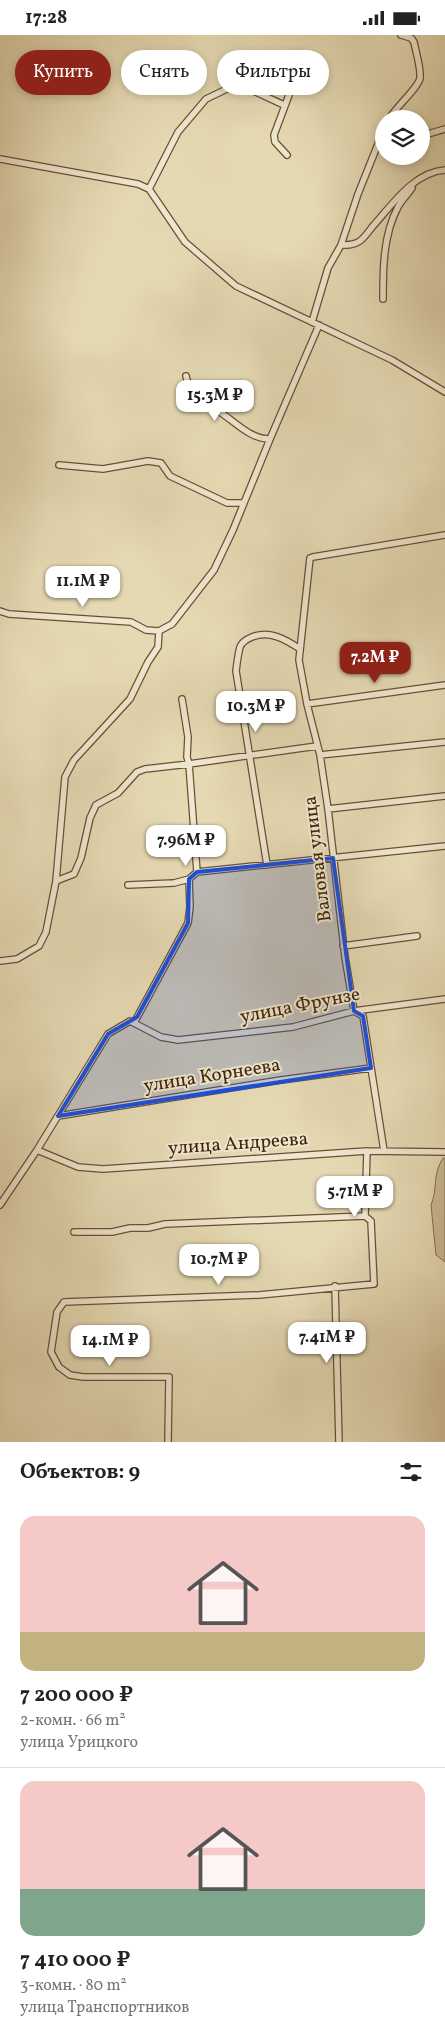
<!DOCTYPE html>
<html lang="ru">
<meta charset="utf-8">
<style>
body{margin:0;font-family:Vollkorn,serif;background:#f2f2f2;color:#222;height:100vh;display:flex;flex-direction:column;font-size:19px;white-space:nowrap}
*{box-sizing:border-box;margin:0}
p{font-size:16px;color:#767676}
.icon{flex:none;width:28px;height:28px;fill:none;stroke:currentColor;stroke-width:2;stroke-linecap:round;stroke-linejoin:round}
.map{position:relative;height:1407px;overflow:hidden}
.details{display:flex;flex-direction:column;background:#fff;flex:1}
.details>*{flex:none}
.hud{position:absolute;left:15px;top:15px;width:415px;height:45px;display:flex;gap:10px}
.controls{position:absolute;left:375px;top:75px;display:grid;gap:10px}
.controls a{display:grid;place-items:center;width:55px;height:55px;border-radius:50%;background:#fff;box-shadow:0 2px 8px #0003;font-size:25px}
.price{position:absolute;translate:-50% -42px;padding:0 11px;border-radius:10px;background:#fff;color:#222;font-size:16px;line-height:32px;filter:drop-shadow(0 1px 2px #0008)}
.price::after{content:'';position:absolute;left:50%;top:30px;width:15px;height:11px;margin-left:-8px;background:inherit;clip-path:polygon(0 0,100% 0,50% 100%)}
.price.active{background:#8f2418;color:#fff}
ul{padding:0;list-style:none}
li{display:grid;align-content:center;gap:10px;height:265px;padding:0 20px}
li+li{border-top:1px solid #e0e0e0}
li span{display:grid;place-items:center;height:155px;border-radius:15px;color:#555}
li>.icon{margin-inline-start:auto}
span .icon{width:90px;height:90px;fill:#fffc;stroke-width:1}
li b{font-size:21px}
h2{display:flex;justify-content:space-between;align-items:center;height:60px;padding:0 20px;font-size:21px}
.pill{padding:0 18px;border-radius:22px;background:#fff;box-shadow:0 2px 8px #0003;font-size:18px;line-height:45px}
.pill.active{background:#8f2418;color:#fff}
.status{display:flex;justify-content:space-between;align-items:center;height:35px;padding:0 25px;background:#fff;direction:ltr}
.status svg{height:14px;fill:currentColor}
.map>svg:first-child{display:block}
.green{fill:#c9ba96;stroke:#846e50}
.lines{fill:none;stroke-linecap:round;stroke-linejoin:round}
.minor-casing{stroke:#695034;stroke-width:8}
.minor{stroke:#eee6ce;stroke-width:5.5}
.marked{fill:#1d4ed8;fill-opacity:0.2;stroke:#1d4ed8;stroke-width:4;stroke-linejoin:round}
.labels{text-anchor:middle;dominant-baseline:central;stroke-width:4;stroke-linejoin:round;paint-order:stroke}
.street-label{font-size:19px;fill:#402309;stroke:#eee6ce}
</style>
<div class="status"><b>17:28</b><svg viewBox="0 0 49 12"><path d="M0 12V9h3v3zM5 12V6h3v6zM10 12V3h3v9zM15 12V0h3v12zM26 1h20v11H26zM47 4h2v5h-2z"/></svg></div>
<div class="map">
<svg width="445" height="1407" viewBox="0 0 445 1407">
<rect width="100%" height="100%" fill="#e5d9b3"/>
<filter id="stains"><feTurbulence type="fractalNoise" baseFrequency=".004" numOctaves="4"/><feColorMatrix values="0 0 0 0 .2 0 0 0 0 .09 0 0 0 0 .02 0 0 0 .5 -.17"/></filter>
<radialGradient id="worn" r=".72"><stop offset=".6" stop-color="#630" stop-opacity="0"/><stop offset="1" stop-color="#630" stop-opacity=".3"/></radialGradient>
<path class="green" d="M443 1123H445V1227L436 1220 431 1170C438 1153 432 1140 443 1123Z"/>
<g class="lines">
<g class="minor-casing">
<path id="minor" d="M389 84C395 73 419 52 420 43 421 32 416 18 414 7L411 3 401 0
M421 101 445 94
M287 120 275 107 274 100 295 44
M0 124 138 149 149 154 185 207 236 251 392 325 445 357
M149 154 178 97 206 64 233 51 247 53 284 70
M341 210C348 210 354 210 360 206 365 202 369 196 373 191 392 170 414 137 445 135
M383 264C383 234 383 200 398 172 401 166 408 159 412 153
M312 287 328 233 341 210 358 159 384 94
M186 341C188 349 190 360 197 366 202 370 210 371 215 374 233 384 248 404 270 404
M59 430 103 434 148 426 161 428 170 441 227 468H244
M0 576 9 579 131 587 146 595 159 596
M307 669 445 650
M320 720 445 707
M328 774 445 761
M267 830 236 636C237 628 238 619 240 612 242 607 247 604 252 602 269 595 285 604 300 614
M197 837 445 811
M56 846 74 839 81 823 90 783 96 770 118 758 137 737 145 734 189 729 317 711
M128 850 174 848 189 844
M343 911 417 901
M0 926 17 924 39 911 46 897 56 846 65 742 74 725 130 664 148 627 158 612 159 596 172 589 214 535 233 495 270 404 319 290
M134 988 188 888 190 872 189 844 197 837 189 729 187 722 188 702 182 664
M58 1081 281 1045 371 1033
M37 1115 78 1132 103 1134 367 1116 445 1117
M384 1116 363 981 354 976 345 922 328 774 320 720 307 669 299 625 310 523 313 522 445 500
M0 1170 37 1115 108 999 130 986 161 1002 178 1005 293 992 354 976 445 964
M74 1197H112L130 1193H148L165 1189 365 1181
M335 1251 339 1407
M168 1407 169 1342H83L70 1340 59 1332 51 1317 57 1277 64 1267 259 1260 374 1249 371 1186 365 1181 367 1116"/>
</g>
<use href="#minor" class="minor"/>
</g>
<path class="marked" d="M333 823 354 976 363 981 371 1033 58 1081 108 999 137 982 188 888 189 844 197 837Z"/>
<g class="labels">
<g class="street-label">
<text transform="translate(318 824) rotate(-97)">Валовая улица</text>
<text transform="translate(300 971) rotate(-11)">улица Фрунзе</text>
<text transform="translate(212 1041) rotate(-9)">улица Корнеева</text>
<text transform="translate(238 1109) rotate(-4)">улица Андреева</text>
</g>
</g>
<rect width="100%" height="100%" filter="url(#stains)"/>
<rect width="100%" height="100%" fill="url(#worn)"/>
</svg>
<div class="controls">
<a><svg class="icon" aria-label="layers" viewBox="0 0 24 24"><path d="M12 4l9 5-9 5-9-5zM3 14l9 5 9-5"/></svg></a>
</div>
<b class="price" style="left:215px;top:387px">15.3M ₽</b>
<b class="price" style="left:83px;top:573px">11.1M ₽</b>
<b class="price active" style="left:375px;top:649px">7.2M ₽</b>
<b class="price" style="left:256px;top:698px">10.3M ₽</b>
<b class="price" style="left:186px;top:832px">7.96M ₽</b>
<b class="price" style="left:355px;top:1183px">5.71M ₽</b>
<b class="price" style="left:219px;top:1251px">10.7M ₽</b>
<b class="price" style="left:327px;top:1329px">7.41M ₽</b>
<b class="price" style="left:110px;top:1332px">14.1M ₽</b>
<div class="hud">
<a class="pill active">Купить</a>
<a class="pill">Снять</a>
<a class="pill">Фильтры</a>
</div>
</div>
<section class="details">
<h2>Объектов: 9<svg class="icon" aria-label="filters" viewBox="0 0 24 24"><path d="M4 7h16M4 17h16"/><circle cx="9" cy="7" r="2"/><circle cx="15" cy="17" r="2"/></svg></h2>
<ul>
<li><span style="background:linear-gradient(#f6c9c9 75%,#c2b280 0)"><svg class="icon" aria-label="home" viewBox="0 0 24 24"><path d="M3 11l9-7 9 7M6 9v11h12V9"/></svg></span><div><b>7 200 000 ₽</b><p>2-комн. · 66 m²</p><p>улица Урицкого</p></div></li>
<li><span style="background:linear-gradient(#f6c9c9 70%,#7fa58c 0)"><svg class="icon" aria-label="home" viewBox="0 0 24 24"><path d="M3 11l9-7 9 7M6 9v11h12V9"/></svg></span><div><b>7 410 000 ₽</b><p>3-комн. · 80 m²</p><p>улица Транспортников</p></div></li>
</ul>
</section>
